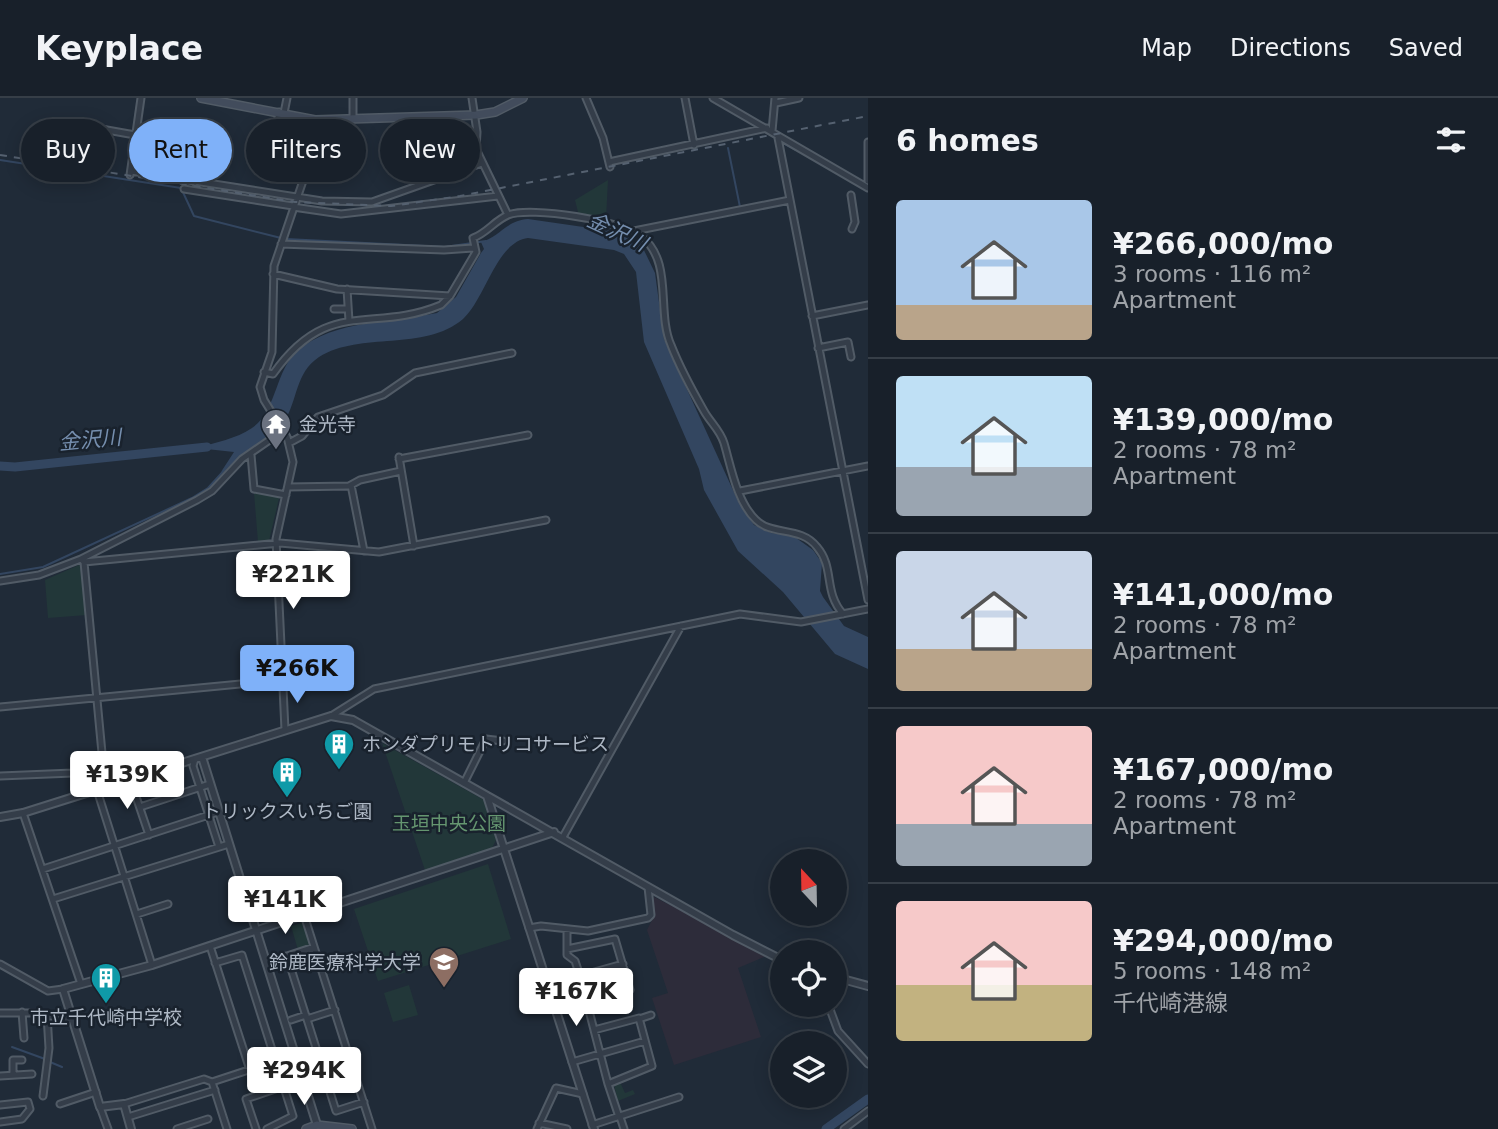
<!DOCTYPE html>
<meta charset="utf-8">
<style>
body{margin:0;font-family:"DejaVu Sans","Noto Sans JP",sans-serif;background:#212832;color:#f1f3f6;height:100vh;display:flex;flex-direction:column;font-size:26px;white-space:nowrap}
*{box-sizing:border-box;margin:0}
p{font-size:23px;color:#9fa3a8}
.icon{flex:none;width:38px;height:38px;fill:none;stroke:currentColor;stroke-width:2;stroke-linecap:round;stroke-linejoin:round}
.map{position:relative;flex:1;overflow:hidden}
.panel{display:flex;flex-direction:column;background:#18202a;width:630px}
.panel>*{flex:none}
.banner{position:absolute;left:21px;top:21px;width:665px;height:63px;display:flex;gap:14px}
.needle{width:46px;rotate:338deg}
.tools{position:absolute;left:770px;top:751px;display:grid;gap:14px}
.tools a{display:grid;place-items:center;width:77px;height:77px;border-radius:50%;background:#18202a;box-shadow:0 4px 18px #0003,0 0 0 2px #363e47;font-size:35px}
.price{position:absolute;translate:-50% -60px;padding:0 16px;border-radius:7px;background:#fff;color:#222;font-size:23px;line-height:46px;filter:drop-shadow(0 2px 4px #0008)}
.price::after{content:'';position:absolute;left:50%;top:42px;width:21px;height:16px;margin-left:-10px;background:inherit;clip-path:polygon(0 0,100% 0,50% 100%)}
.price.current{background:#7fb1f9;color:#111}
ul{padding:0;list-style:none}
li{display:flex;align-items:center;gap:21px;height:175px;padding:0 28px}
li+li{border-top:2px solid #363e47}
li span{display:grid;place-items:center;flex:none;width:196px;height:140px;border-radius:7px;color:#555}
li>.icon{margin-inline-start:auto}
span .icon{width:84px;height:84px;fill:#fffc;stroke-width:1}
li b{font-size:30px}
h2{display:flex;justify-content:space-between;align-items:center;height:84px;padding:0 28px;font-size:30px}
.chip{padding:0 24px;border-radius:32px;background:#18202a;box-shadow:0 4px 18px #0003,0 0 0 2px #363e47;font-size:24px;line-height:63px}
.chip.current{background:#7fb1f9;color:#111}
header{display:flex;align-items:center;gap:42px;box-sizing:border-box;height:98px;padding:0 35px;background:#18202a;border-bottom:2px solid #363e47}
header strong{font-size:33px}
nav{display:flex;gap:38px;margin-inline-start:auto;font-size:24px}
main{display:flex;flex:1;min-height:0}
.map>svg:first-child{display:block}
.medical{fill:#2d2c3a}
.green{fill:#223739}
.water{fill:#334660}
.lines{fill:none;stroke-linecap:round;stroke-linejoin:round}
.stream{stroke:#334660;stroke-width:2}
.river{stroke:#334660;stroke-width:9}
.minor-casing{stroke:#515b66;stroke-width:9}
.tertiary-casing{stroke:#515b66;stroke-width:10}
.secondary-casing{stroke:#515b66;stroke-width:10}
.minor{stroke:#343d49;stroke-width:5}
.tertiary{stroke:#343d49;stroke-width:6}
.secondary{stroke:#424c5c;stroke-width:7}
.rail{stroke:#556170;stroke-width:2;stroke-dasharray:7 7;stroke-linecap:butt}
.labels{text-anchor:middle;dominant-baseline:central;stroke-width:5;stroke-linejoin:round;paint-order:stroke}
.poi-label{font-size:19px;fill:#aeb8c5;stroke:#19222d;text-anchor:start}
.park-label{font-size:19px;fill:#659670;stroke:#19222d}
.water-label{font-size:21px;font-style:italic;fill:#758eae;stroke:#19222d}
</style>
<header>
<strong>Keyplace</strong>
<nav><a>Map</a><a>Directions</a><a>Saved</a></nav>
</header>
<main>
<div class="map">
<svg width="868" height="1031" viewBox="0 0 868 1031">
<rect width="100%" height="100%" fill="#202b38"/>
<path class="medical" d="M654 799 769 857 738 870 761 939 674 967 652 900 668 895 647 832 654 818Z"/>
<path class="green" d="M475 36V50L446 62 442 41Z
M608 82 606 121 579 118 575 102Z
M254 395 280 396 269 443 258 444Z
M79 467 82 468 87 517 48 520 45 482Z
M382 645 484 702 497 740 492 750 425 772Z
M488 766 511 841 378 883 354 811Z
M302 825 310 846 298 852 291 828Z
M409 887 418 917 393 924 384 895Z
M272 966 281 985 263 994 256 972Z
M620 984 625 995 633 992 635 996 618 1003 614 987Z"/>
<path class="water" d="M528 121 618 134 640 144 655 175 664 241 738 403 754 427 771 435 792 437 813 452 822 465 820 493 823 499 844 528 868 539V571L835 556 783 494 738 453 704 392 699 371 644 244 636 174 624 156 614 152 528 140C496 144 486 200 463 221 424 254 361 233 319 259 295 275 298 302 284 324 270 346 241 359 221 374L234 354 197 350C216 344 236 341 252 330 277 313 275 272 298 252 335 222 392 224 437 215L456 199 481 155 484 151 481 144C498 140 507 122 528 121Z"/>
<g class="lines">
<path class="stream" d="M783 45 796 52
M728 50 740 109
M0 62 181 90 194 118 281 140
M286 141 445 149 486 143
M0 476 43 469 192 400 208 390 229 367
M12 949 45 961
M50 964 62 969"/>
<path class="river" d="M0 368 15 369 207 349
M826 1031 868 1001"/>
<g class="minor-casing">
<path id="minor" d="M353 0V21
M472 0 477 34 476 51 508 117
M586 0 603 40 610 69
M685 0 694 47
M713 0 868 90
M776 5 799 0
M284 15 287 0
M90 29 135 37
M772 33 775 0
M778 40 868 502
M868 44V83
M272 55 279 14
M609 64 767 30
M131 73 322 103 372 104 482 65
M130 77 141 0
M195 84 203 33
M184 91 293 108
M851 97 855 124 852 131
M293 109 341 116 498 98
M634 133 790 102
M281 146 444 152 473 150
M273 176 337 191 450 198
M347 191 349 223
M334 211H348
M812 218 868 207
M818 250 848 244 851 259
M264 274 273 276C328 198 371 236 441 207L450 198 476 154 473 140C487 135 494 123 508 117 531 108 622 123 641 138 674 164 656 213 671 247 680 270 692 292 704 313 710 324 720 332 724 345 731 369 737 404 756 422 772 438 801 428 817 449 835 470 823 493 843 516
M289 345 302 338 318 319 383 297 415 275 512 255
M251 357 254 391 286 397
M399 359 414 448
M399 361 528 337
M351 387 364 453
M288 389 349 388 360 382 401 373
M740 393 868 368
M81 461 197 402 212 393 242 361 284 332
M0 483 39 477 81 461 84 464 280 445 379 454 546 422
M0 609 283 582
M331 618 374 591 740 516 801 524 868 511
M285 632 276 441 293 364 287 339 264 302 260 289 272 254 274 168 306 74 310 21
M195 661 193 668 219 749
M82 669 87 695
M0 678 73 675 102 655 84 464
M130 681 149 737
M464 685 486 641 503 643
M97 692 152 867
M140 709 210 686
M23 715 81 886
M563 739 681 528
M43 771 218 714
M53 801 229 746
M137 816 168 806
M304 817 372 1031
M529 830 541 828 588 833 648 820 651 817 648 789
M567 832V857L575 863 580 878 608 986
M210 848 250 972
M314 849 287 858 336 1013 364 1004
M567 851 615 841 630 892 587 902
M272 861 287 858
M215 865 242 857 293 1018 267 1031
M0 866 48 893 63 891
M580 878 623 866
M551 899 584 892
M828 906 838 933 868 966
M22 914 24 940
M0 915H34L73 922
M307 921 335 912
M639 921 651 917
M291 922 306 917
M594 932 639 920 652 968 608 986 619 1019
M572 964 645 943
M13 977V962H22
M0 978 32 976
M43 998 49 950 47 917
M60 1006 96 994
M124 1006 204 981 212 984
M0 1007 28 1004 30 1011 22 1021 0 1024
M100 1009 108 1031
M128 1019 215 992
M620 1019 624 1031
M539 1025 567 1031
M592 1027 679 999
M177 1031 208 1021
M227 1031 212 984 294 957
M256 1031 246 1001 284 988
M537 1031 556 990 583 996
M844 1031 868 1013"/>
</g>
<g class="tertiary-casing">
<path id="tertiary" d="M202 659 317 1027
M487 698 594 1031
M0 719 23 715 331 618 353 622 733 837 782 862
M835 879 868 888
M131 1031 124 1006 100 1009 63 891 152 867 554 734"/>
</g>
<g class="secondary-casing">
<path id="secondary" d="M201 0 315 22 476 17 495 14 523 0
M306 1031 317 1027 352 1031"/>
</g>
<use href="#minor" class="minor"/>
<use href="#tertiary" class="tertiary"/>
<use href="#secondary" class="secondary"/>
<path class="rail" d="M0 57 295 104 391 108 460 98 868 18"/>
</g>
<defs>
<g id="temple-pin" transform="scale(1.575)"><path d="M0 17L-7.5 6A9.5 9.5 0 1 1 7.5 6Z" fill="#6b7280" stroke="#19222d"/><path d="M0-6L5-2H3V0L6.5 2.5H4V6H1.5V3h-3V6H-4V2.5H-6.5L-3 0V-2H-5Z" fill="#fff"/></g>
<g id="building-pin" transform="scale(1.575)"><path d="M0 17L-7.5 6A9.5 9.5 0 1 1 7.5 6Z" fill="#0f9aa8" stroke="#19222d"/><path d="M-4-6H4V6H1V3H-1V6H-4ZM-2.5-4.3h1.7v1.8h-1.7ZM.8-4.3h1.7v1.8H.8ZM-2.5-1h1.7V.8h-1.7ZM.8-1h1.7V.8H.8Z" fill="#fff"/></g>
<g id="university-pin" transform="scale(1.575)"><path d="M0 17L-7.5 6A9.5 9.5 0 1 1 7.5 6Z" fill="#8d6e63" stroke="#19222d"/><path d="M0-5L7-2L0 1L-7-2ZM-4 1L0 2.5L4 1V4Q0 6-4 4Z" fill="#fff"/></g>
</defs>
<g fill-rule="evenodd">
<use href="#temple-pin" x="276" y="326"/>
<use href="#building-pin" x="339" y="646"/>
<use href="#building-pin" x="287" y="674"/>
<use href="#university-pin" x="444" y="864"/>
<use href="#building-pin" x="106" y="880"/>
</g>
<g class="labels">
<g class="poi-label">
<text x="299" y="326">金光寺</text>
<text x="362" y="646">ホンダプリモトリコサービス</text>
<text x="287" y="713" text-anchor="middle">トリックスいちご園</text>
<text x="421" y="864" text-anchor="end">鈴鹿医療科学大学</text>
<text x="106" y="919" text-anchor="middle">市立千代崎中学校</text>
</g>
<g class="park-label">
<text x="449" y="725">玉垣中央公園</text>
</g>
<g class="water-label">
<text transform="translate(617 134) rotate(25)">金沢川</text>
<text transform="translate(90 342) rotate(-5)">金沢川</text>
</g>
</g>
</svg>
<div class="tools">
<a><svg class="needle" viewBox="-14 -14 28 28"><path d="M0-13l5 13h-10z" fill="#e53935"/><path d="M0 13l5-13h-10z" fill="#9fa3a8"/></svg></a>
<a><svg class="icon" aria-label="locate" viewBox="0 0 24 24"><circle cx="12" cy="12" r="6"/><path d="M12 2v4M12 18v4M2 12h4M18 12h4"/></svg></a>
<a><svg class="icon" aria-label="layers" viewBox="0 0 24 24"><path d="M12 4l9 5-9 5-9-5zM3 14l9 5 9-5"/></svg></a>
</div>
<b class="price" style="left:293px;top:513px">¥221K</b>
<b class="price current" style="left:297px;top:607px">¥266K</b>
<b class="price" style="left:127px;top:713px">¥139K</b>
<b class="price" style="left:285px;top:838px">¥141K</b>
<b class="price" style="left:576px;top:930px">¥167K</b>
<b class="price" style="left:304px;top:1009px">¥294K</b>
<div class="banner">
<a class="chip">Buy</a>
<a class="chip current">Rent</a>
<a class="chip">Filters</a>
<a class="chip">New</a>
</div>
</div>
<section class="panel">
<h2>6 homes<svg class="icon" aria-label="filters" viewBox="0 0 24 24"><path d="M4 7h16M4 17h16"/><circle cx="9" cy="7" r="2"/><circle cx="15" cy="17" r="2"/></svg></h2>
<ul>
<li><span style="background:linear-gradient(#a9c7e8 75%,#b9a48a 0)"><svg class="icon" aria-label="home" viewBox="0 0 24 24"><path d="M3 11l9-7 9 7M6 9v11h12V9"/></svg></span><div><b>¥266,000/mo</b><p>3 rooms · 116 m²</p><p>Apartment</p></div></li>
<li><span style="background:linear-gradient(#bfe0f5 65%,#9aa5b1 0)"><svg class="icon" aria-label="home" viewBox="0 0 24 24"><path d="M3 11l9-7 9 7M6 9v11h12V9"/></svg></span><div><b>¥139,000/mo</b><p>2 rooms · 78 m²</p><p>Apartment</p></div></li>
<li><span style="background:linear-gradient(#c9d6e8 70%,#b9a48a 0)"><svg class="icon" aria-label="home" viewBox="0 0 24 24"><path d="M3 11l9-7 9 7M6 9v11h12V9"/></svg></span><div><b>¥141,000/mo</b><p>2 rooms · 78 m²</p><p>Apartment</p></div></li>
<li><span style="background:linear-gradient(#f6c9c9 70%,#9aa5b1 0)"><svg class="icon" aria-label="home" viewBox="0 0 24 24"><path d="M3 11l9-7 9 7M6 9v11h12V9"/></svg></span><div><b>¥167,000/mo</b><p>2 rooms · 78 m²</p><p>Apartment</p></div></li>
<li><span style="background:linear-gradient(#f6c9c9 60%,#c2b280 0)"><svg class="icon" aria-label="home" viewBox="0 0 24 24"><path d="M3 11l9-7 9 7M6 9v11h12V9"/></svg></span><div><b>¥294,000/mo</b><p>5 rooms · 148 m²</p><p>千代崎港線</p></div></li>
</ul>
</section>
</main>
